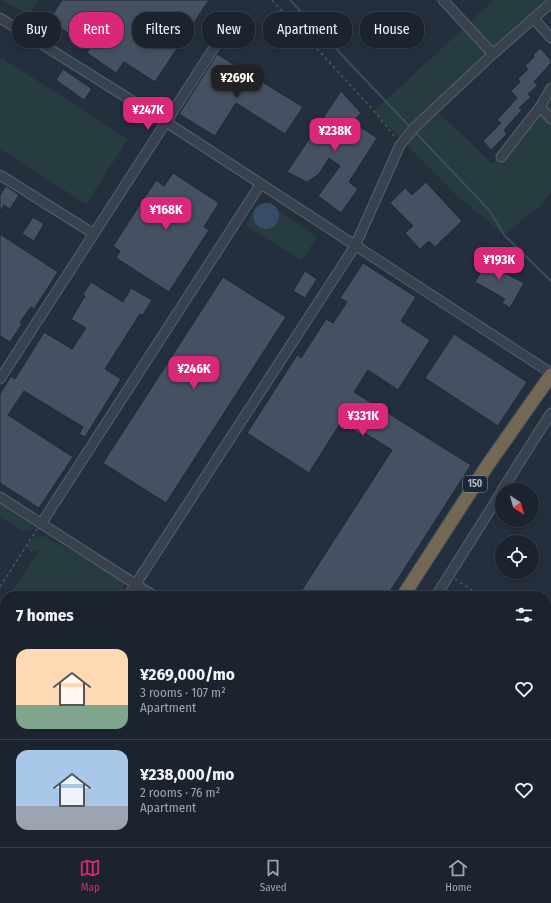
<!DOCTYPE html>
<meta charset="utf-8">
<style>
body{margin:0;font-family:"Fira Sans Condensed",sans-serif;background:#242b36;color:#f1f3f6;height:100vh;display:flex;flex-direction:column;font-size:15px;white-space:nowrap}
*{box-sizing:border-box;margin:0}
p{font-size:13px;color:#a0a4aa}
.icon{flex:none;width:22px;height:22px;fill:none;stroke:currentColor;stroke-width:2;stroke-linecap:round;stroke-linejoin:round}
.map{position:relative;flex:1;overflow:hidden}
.drawer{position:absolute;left:0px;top:591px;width:551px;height:256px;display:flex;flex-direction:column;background:#1b232e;border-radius:16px 16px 0 0;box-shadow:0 2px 6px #0003,0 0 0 1px #39404a}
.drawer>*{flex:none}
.guide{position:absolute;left:12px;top:12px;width:527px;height:36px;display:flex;gap:8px}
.needle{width:26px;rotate:143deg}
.buttons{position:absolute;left:495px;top:483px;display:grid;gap:8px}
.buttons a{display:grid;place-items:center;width:44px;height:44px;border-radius:50%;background:#1b232e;box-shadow:0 2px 6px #0003,0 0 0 1px #39404a;font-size:20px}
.price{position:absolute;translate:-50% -34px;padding:0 9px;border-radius:8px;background:#db2777;color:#fff;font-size:13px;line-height:26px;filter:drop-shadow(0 1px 2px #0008)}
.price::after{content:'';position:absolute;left:50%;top:24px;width:12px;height:9px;margin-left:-6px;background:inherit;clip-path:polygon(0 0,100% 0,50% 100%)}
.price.active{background:#222;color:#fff}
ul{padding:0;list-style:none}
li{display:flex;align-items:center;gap:12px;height:100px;padding:0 16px}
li+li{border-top:1px solid #39404a}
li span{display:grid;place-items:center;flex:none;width:112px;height:80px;border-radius:12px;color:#555}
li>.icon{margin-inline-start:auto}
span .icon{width:48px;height:48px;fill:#fffc;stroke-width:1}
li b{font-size:17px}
h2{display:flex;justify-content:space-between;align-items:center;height:48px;padding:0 16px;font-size:17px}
.chip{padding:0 14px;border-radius:16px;background:#1b232e;box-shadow:0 2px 6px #0003,0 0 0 1px #39404a;font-size:14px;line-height:36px}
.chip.active{background:#db2777;color:#fff}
.tabs{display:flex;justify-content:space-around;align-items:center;height:56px;border-top:1px solid #39404a;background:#1b232e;font-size:11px;color:#a0a4aa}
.tabs a{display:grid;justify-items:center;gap:2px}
.tabs .active{color:#db2777}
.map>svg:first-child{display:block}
.green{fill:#263c3f}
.water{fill:#394c67}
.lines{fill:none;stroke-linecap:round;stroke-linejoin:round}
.stream{stroke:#394c67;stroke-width:2}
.building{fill:#455162;stroke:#1f2835}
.minor-casing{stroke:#565f6c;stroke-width:11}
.highway-casing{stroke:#434c59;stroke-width:15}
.path{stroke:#44595c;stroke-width:1.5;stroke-dasharray:3 3;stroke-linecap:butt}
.minor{stroke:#38414e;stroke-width:9}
.highway{stroke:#746855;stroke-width:13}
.labels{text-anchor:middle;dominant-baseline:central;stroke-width:3;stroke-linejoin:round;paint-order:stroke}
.shield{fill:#1d2633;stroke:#878f9c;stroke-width:1}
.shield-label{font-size:10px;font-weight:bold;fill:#b4bcc9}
</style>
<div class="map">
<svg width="551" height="847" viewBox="0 0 551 847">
<rect width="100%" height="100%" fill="#242f3e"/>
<path class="green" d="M1 0H39L29 15Z
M494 0H551L437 111 493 164 534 115 551 87V192L541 205 504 235 454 193 374 111Z
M2 58 128 139 86 204 0 149V61Z
M271 202 281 213 317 237 302 260 246 226 255 207Z
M0 501 31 520 32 530H21L0 517Z
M44 536 89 560 125 582 122 596H9L40 549 30 553 27 546 35 537Z
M5 601V688L0 686V609Z"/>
<path class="water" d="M253 216a13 13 0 1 1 26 0a13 13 0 1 1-26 0Z"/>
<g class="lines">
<path class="stream" d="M290 0 410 127
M415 132 490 211 504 235 551 281"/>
</g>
<path class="building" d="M62 0H209L155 82 124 62 116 73 87 53 94 42 71 28 68 33 49 20Z
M540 48 551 60V63L534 82 538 85 528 94 531 97 519 108 522 110 504 130 507 134 491 150 483 141 501 123 497 120 517 98 511 91 520 82 518 79 528 69 525 66 534 57 533 55Z
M217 54 303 107 285 134 236 103 215 136 179 114Z
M63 69 92 89 84 100 56 80Z
M341 91 361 113 353 122 377 138 349 182 358 189 341 213 318 196 340 166 329 158 319 174 307 182 287 172Z
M173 173 219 203 204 227 209 230 169 292 116 258 120 251 113 246 156 180 164 186Z
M426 182 462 221 435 247 429 241 420 249 405 233 413 226 390 203 405 188 412 195Z
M6 186 19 195 10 209 4 205 0 212V195Z
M33 217 44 224 34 241 22 234Z
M0 234 58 272 34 309 31 307 20 322 22 324 10 342 0 336Z
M491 254 502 261 497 269 524 283 510 308 502 303 505 299 475 282Z
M363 263 416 297 401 321 430 340 398 390 368 370 354 392 471 465 387 596H298L392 450 363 432 361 435 341 422 309 473 247 433 297 355 301 358 326 319 333 323 347 302 340 298Z
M305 271 317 279 305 298 293 291Z
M223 277 286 317 166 503 103 463Z
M91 282 123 302 131 288 152 300 143 315 140 314 105 369 121 379 85 437 79 434 83 427 24 391 8 415 73 457 39 508 0 483V394L11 376 15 379 44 332 72 349 86 328 71 319 85 296 83 294Z
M454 334 527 382 498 426 425 378Z"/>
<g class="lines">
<g class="minor-casing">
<path id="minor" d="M443 0 493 54
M0 18 166 122 551 373
M534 19 551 38
M540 107 551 119
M501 157 540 107 551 88
M0 175 94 234
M0 379 219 40
M502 490 551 413
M0 497 154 596
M41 524 260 185
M128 596 355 246 400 145 415 127 493 54 551 3
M436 596 502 491
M546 776 551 769
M0 796 5 789
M7 842 15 847
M535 842 542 847
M274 847 278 842
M501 847 504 842"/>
</g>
<g class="highway-casing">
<path id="highway" d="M403 596 487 466 551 375
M241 847 244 842"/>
</g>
<path class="path" d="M272 0 374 111 396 138
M455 579 481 596
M0 587 37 529
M546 639 551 642"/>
<use href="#minor" class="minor"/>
<use href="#highway" class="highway"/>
</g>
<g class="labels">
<rect class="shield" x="463" y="476" width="24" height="16" rx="3"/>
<g class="shield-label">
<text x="475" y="484">150</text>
</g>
</g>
</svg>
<div class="buttons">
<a><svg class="needle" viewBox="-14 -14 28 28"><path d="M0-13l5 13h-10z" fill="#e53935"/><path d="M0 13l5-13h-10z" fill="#a0a4aa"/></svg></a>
<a><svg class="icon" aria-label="locate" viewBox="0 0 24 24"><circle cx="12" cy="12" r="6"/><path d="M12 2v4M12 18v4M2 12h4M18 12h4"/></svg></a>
</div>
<b class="price active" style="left:237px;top:99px">¥269K</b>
<b class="price" style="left:148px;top:131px">¥247K</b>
<b class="price" style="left:335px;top:152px">¥238K</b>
<b class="price" style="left:166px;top:231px">¥168K</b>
<b class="price" style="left:499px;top:281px">¥193K</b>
<b class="price" style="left:194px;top:390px">¥246K</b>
<b class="price" style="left:363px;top:437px">¥331K</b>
<div class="guide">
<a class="chip">Buy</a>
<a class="chip active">Rent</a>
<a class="chip">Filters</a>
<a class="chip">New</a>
<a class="chip">Apartment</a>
<a class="chip">House</a>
</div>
<section class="drawer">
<h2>7 homes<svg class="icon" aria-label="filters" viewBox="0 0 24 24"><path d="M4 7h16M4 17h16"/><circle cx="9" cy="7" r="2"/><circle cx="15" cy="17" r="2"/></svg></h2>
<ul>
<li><span style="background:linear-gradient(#ffd9b3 70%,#7fa58c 0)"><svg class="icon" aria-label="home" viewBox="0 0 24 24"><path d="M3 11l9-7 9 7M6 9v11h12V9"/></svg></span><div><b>¥269,000/mo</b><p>3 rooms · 107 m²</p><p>Apartment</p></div><svg class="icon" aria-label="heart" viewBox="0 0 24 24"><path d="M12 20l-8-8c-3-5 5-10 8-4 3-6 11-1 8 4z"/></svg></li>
<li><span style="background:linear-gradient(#a9c7e8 70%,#9aa5b1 0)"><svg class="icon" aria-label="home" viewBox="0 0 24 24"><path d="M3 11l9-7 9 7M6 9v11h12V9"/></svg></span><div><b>¥238,000/mo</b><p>2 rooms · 76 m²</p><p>Apartment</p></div><svg class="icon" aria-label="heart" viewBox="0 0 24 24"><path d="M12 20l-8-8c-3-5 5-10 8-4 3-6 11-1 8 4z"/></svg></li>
</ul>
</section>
</div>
<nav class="tabs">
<a class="active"><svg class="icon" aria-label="map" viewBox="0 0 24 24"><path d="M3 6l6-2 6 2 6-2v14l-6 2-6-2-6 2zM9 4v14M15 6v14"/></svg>Map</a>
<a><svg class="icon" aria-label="saved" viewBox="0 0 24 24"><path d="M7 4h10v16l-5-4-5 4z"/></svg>Saved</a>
<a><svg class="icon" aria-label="home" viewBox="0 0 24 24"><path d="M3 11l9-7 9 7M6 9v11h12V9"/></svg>Home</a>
</nav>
